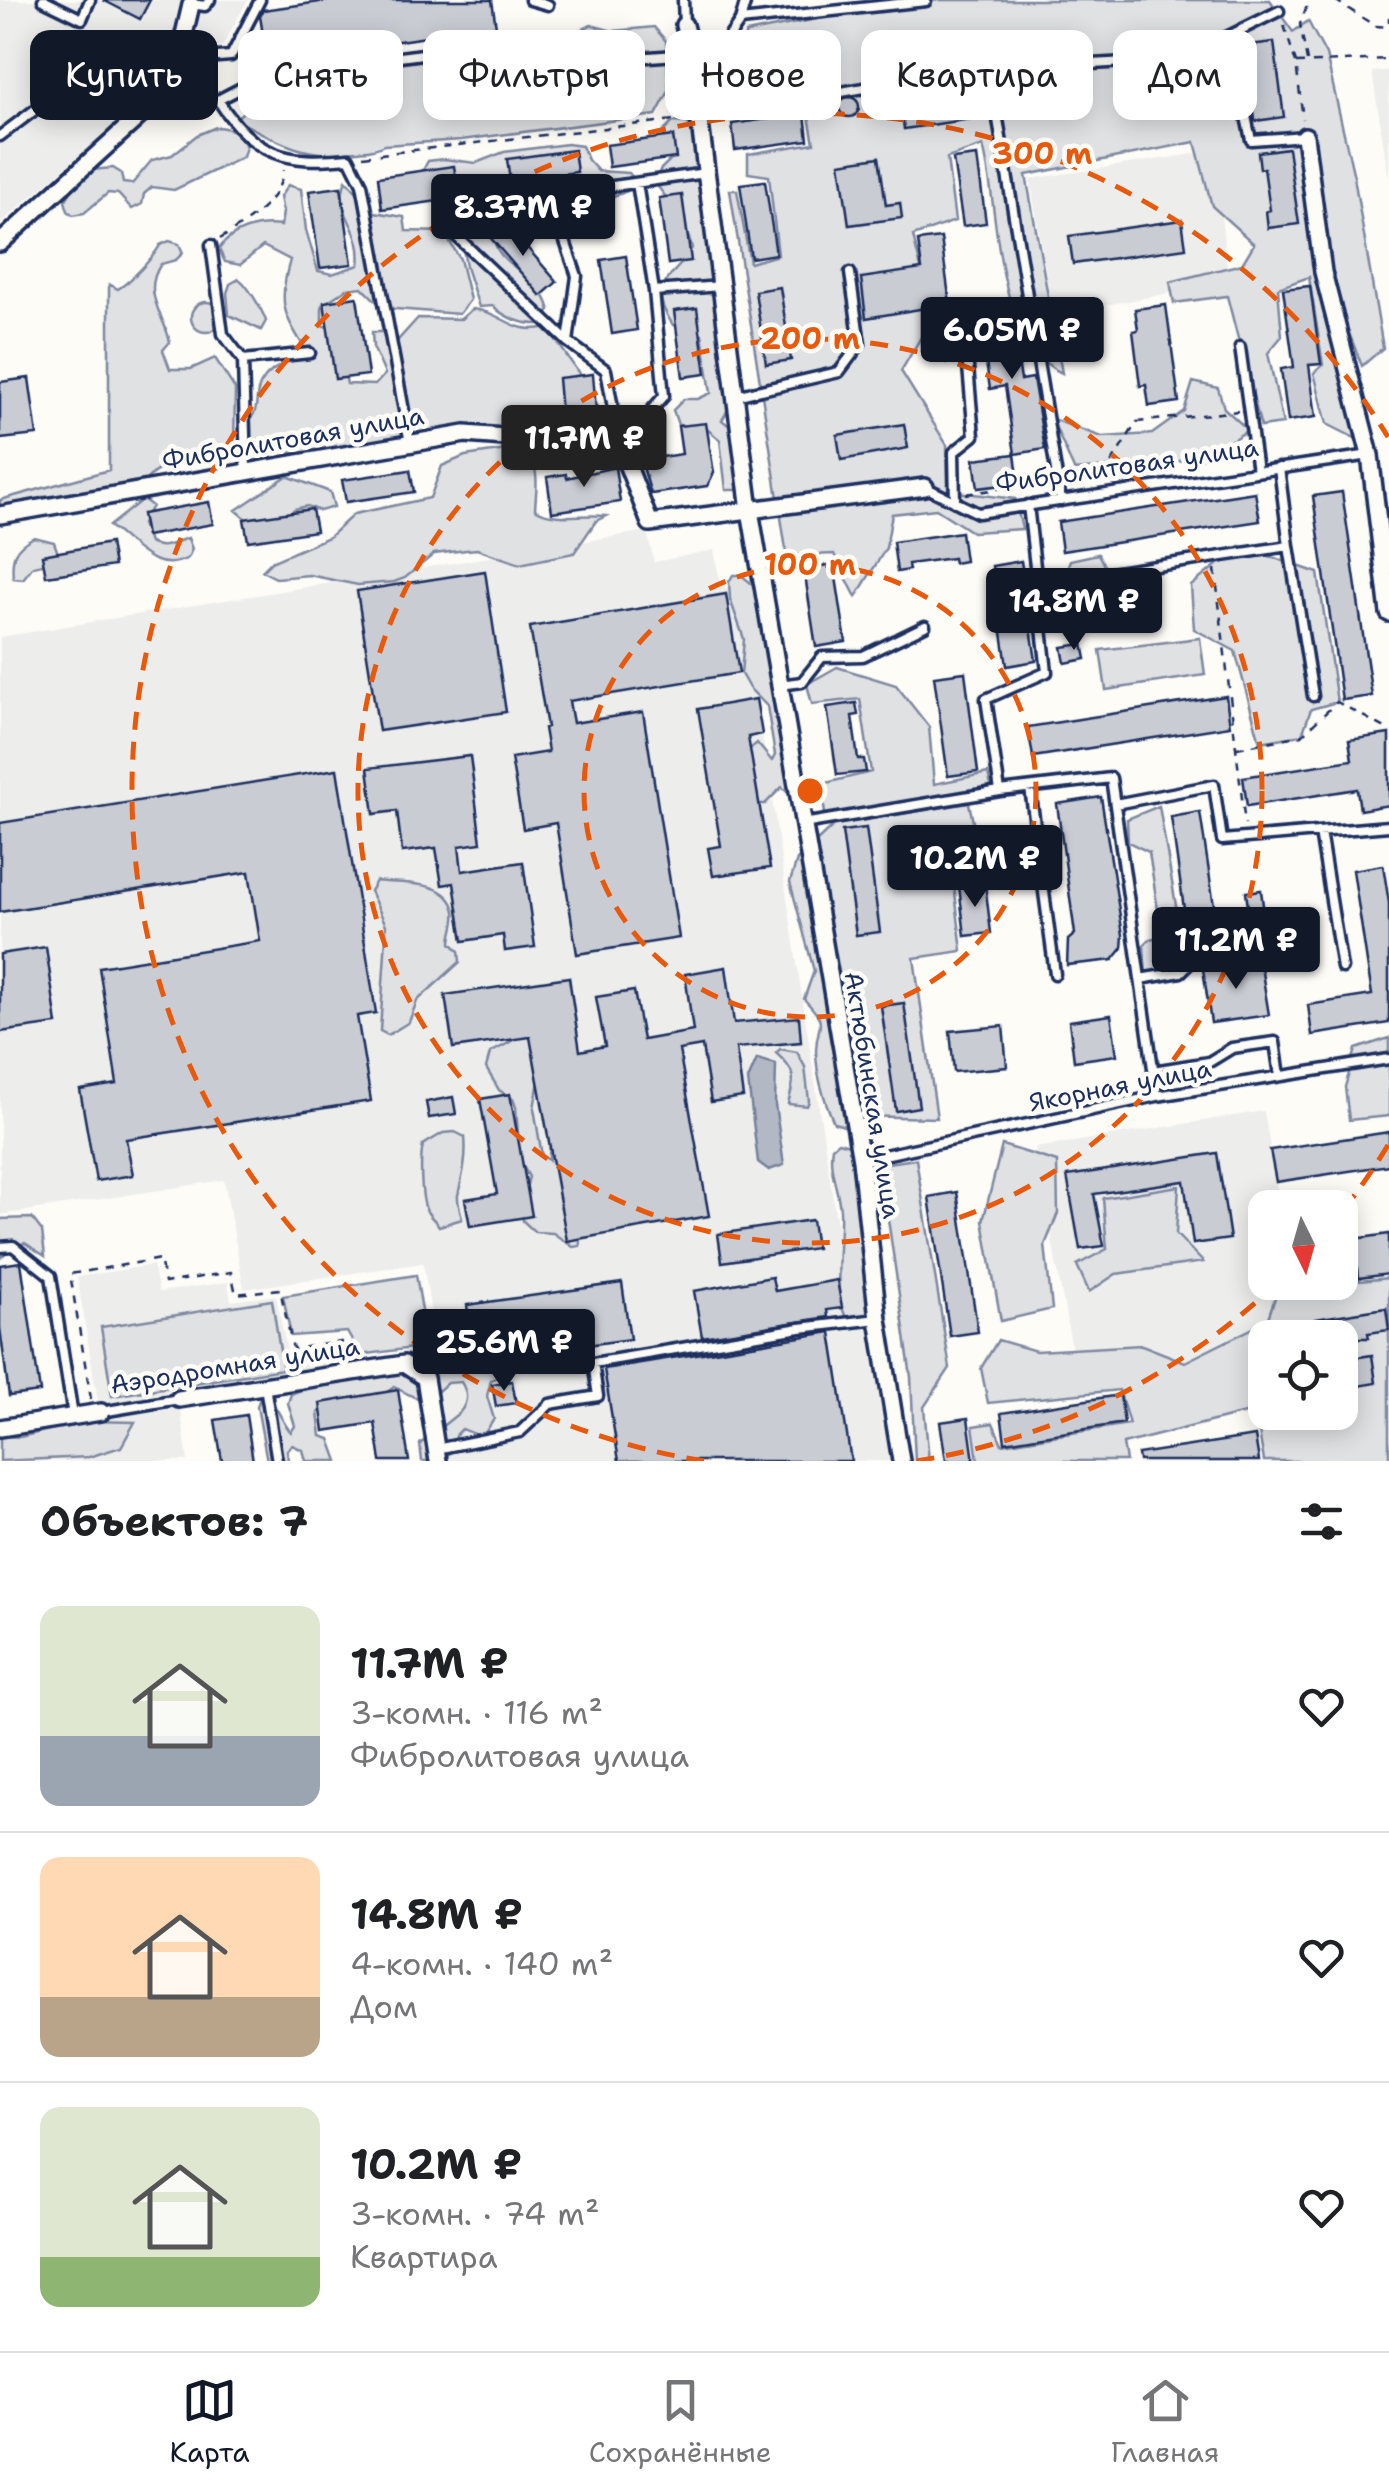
<!DOCTYPE html>
<html lang="ru">
<meta charset="utf-8">
<style>
body{margin:0;font-family:"Shantell Sans",sans-serif;background:#f2f2f2;color:#202124;height:100vh;display:flex;flex-direction:column;font-size:38px;white-space:nowrap}
*{box-sizing:border-box;margin:0}
p{font-size:32px;color:#757577}
.icon{flex:none;width:55px;height:55px;fill:none;stroke:currentColor;stroke-width:2;stroke-linecap:round;stroke-linejoin:round}
.map{position:relative;height:1461px;overflow:hidden}
.side{display:flex;flex-direction:column;background:#fff;flex:1}
.side>*{flex:none}
.banner{position:absolute;left:30px;top:30px;width:1330px;height:90px;display:flex;gap:20px}
.needle{width:65px;rotate:175deg}
.controls{position:absolute;left:1248px;top:1190px;display:grid;gap:20px}
.controls a{display:grid;place-items:center;width:110px;height:110px;border-radius:20px;background:#fff;box-shadow:0 5px 25px #0003;font-size:50px}
.price{position:absolute;translate:-50% -85px;padding:0 22px;border-radius:10px;background:#111827;color:#fff;font-size:32px;line-height:65px;filter:drop-shadow(0 2px 5px #0008)}
.price::after{content:'';position:absolute;left:50%;top:60px;width:30px;height:22px;margin-left:-15px;background:inherit;clip-path:polygon(0 0,100% 0,50% 100%)}
.price.on{background:#222;color:#fff}
ul{padding:0;list-style:none}
li{display:flex;align-items:center;gap:30px;height:250px;padding:0 40px}
li+li{border-top:2px solid #e0e0e0}
li span{display:grid;place-items:center;flex:none;width:280px;height:200px;border-radius:20px;color:#555}
li>.icon{margin-inline-start:auto}
span .icon{width:120px;height:120px;fill:#fffc;stroke-width:1}
li b{font-size:42px}
h2{display:flex;justify-content:space-between;align-items:center;height:120px;padding:0 40px;font-size:42px}
.pill{padding:0 35px;border-radius:20px;background:#fff;box-shadow:0 5px 25px #0003;font-size:35px;line-height:90px}
.pill.on{background:#111827;color:#fff}
.tab-bar{display:flex;justify-content:space-around;align-items:center;height:140px;border-top:2px solid #e0e0e0;background:#fff;font-size:28px;color:#757577}
.tab-bar a{display:grid;justify-items:center;gap:5px}
.tab-bar .on{color:#111827}
.map>svg:first-child{display:block}
.built{fill:#edeeec}
.green{fill:#e0e1e3;stroke:#7e88a0;stroke-width:2.5;fill-rule:evenodd}
.water{fill:#b3b8c5;stroke:#76819c;stroke-width:2.5}
.building{fill:#c9ccd3;stroke:#1b2f5e;stroke-width:2.5}
.lines{fill:none;stroke-linecap:round;stroke-linejoin:round}
.lane-casing{stroke:#1b2f5e;stroke-width:15}
.street-casing{stroke:#1b2f5e;stroke-width:22}
.path{stroke:#1b2f5e;stroke-width:2.5;stroke-dasharray:8 8;stroke-linecap:butt}
.lane{stroke:#fdfcf7;stroke-width:8}
.street{stroke:#fdfcf7;stroke-width:15}
.ring{fill:none;stroke:#e8590c;stroke-width:5;stroke-dasharray:18 12}
.labels{text-anchor:middle;dominant-baseline:central;stroke-width:9;stroke-linejoin:round;paint-order:stroke}
.street-label{font-size:25px;fill:#1b2f5e;stroke:#fdfcf7}
.centre{fill:#e8590c;stroke:#fdfcf7;stroke-width:5}
.ring-label{font-size:30px;text-anchor:middle;font-weight:bold;fill:#e8590c;stroke:#fdfcf7;stroke-width:9;stroke-linejoin:round;paint-order:stroke}
</style>
<div class="map">
<svg width="1389" height="1461" viewBox="0 0 1389 1461">
<rect width="100%" height="100%" fill="#fdfcf7"/>
<filter id="ink" filterUnits="userSpaceOnUse"><feTurbulence type="fractalNoise" baseFrequency=".01" numOctaves="2"/><feDisplacementMap in="SourceGraphic" scale="20" xChannelSelector="R" yChannelSelector="G"/><feConvolveMatrix kernelMatrix="1 2 1 2 8 2 1 2 1" color-interpolation-filters="sRGB"/></filter>
<g filter="url(#ink)">
<path class="built" d="M0 0H248L222 46 151 51 140 103 0 224Z
M1389 70V179L1372 72Z
M1213 151 1229 282 1053 315 1030 179Z
M647 531 654 562 714 550 721 586 736 591 762 734 850 1310 867 1308 892 1461H427L421 1412 441 1375 423 1263 244 1289 224 1180 0 1215V637Z
M1264 1111 1280 1207 1265 1208V1282L1297 1283 1265 1338V1363L1080 1393 1035 1148Z
M153 1265 159 1292 228 1282 231 1301 276 1295 288 1356 336 1350 339 1368 178 1391 188 1461H0L105 1443 77 1277Z"/>
<path class="green" d="M914 0H1270L1293 32 1308 21 1326 55 1354 177 1383 348 1362 366 1341 313 1359 440 1327 424 1314 373 1323 365 1309 277 1278 288 1282 336 1268 353 1283 424 1261 427 1227 296 1174 303 1170 282 1242 264 1254 244 1212 206 1195 142 1026 175 1062 373C993 342 1000 210 983 146L947 158 955 221 913 236 933 317 901 371 947 445 948 491 1015 499 1022 529 972 532 936 509 892 514 886 548 856 597 834 554 787 556 730 190H737L750 263 778 255 769 176 748 173V154L814 143 807 105 725 85 746 33Z
M591 25 613 31 654 27 666 41 669 91 656 115 461 140 384 145C370 152 360 150 346 152 305 160 270 137 235 119L269 90 308 76 479 53 553 65 568 76 588 63 573 34Z
M673 122 687 123 698 133 721 365C727 386 736 400 722 420L733 429 743 490H726L720 440 708 430 678 425 673 410 684 399H698L711 393 702 334 689 325H673C643 282 676 279 692 248L678 204 665 196 656 184 660 170 670 160 663 132Z
M216 127C232 128 240 132 246 147L243 157 174 190 152 187 144 194 142 204 132 209 118 194 108 193 84 213 73 215 68 211 65 201 76 184 91 170 113 168 121 173 123 183 132 184 152 160 172 155 197 135Z
M567 144 582 146 588 160 598 171 629 173 639 185C617 199 580 205 555 200L566 173 526 167 521 180C533 199 550 203 557 225L547 236 533 212 505 205 494 214C484 274 534 259 550 310L543 324C525 325 506 319 493 306L479 307 466 267 455 195 421 174 428 161 444 159 476 163 504 152Z
M346 180 375 212 404 217 406 231 444 232 460 259 470 300 459 314 383 308 362 287 347 289 322 305V325L336 330 347 384 375 385 385 374 373 347 372 332H386L398 340 418 318 461 319 472 309C504 312 512 336 547 327L578 372 606 421 604 447 482 434 309 455 247 447 240 428C267 410 249 398 264 379 272 367 295 359 307 352 284 315 277 304 290 260L263 246 240 265 225 262 219 249C232 230 257 223 281 226L283 212 280 197 288 185 301 189 306 230 318 271 332 274 359 265C364 225 332 216 346 180Z
M169 241 179 244 183 253 176 260 161 264C141 293 164 314 170 342L163 350 170 369H191L215 358 235 389 234 451 220 464C193 460 166 458 146 480L86 495 41 497C29 511 20 525 0 520V500L109 470V284L118 289C130 282 154 257 160 245Z
M239 279C248 285 262 310 266 321L261 330 229 315 227 293 230 284Z
M191 317a15 15 0 1 1 30 0a15 15 0 1 1-30 0Z
M1193 382 1218 388 1224 408 1248 430 1201 459 1074 470 1052 419 1102 437 1152 434 1184 411Z
M513 449C544 460 536 484 535 509 556 522 582 513 606 516L596 521 574 553 520 564 477 549 466 550 434 554 405 578 394 582 358 585 309 575 276 578 262 571 271 562 329 537 354 514 430 498 442 466 465 456Z
M287 476 330 492 334 507 320 511 307 506 294 509 277 533 254 525 236 510Z
M143 499 152 506 142 524 149 543C167 551 172 542 188 538L192 549 188 558C155 576 135 544 109 526Z
M34 537 54 542 59 556 56 561 33 566 23 579 13 578C11 557 14 547 34 537Z
M1240 546 1318 573 1337 702 1311 709 1302 735 1260 742 1235 651 1194 629 1191 586Z
M1098 554 1115 586 1079 624 1052 610 1070 560Z
M733 575H741L760 590 781 651 801 775 805 782 802 798 794 799 782 787 765 804H757L743 764 750 749 757 743 772 761 775 755 767 706 749 688 741 674 744 639 730 599 729 582Z
M1200 638 1205 675 1106 690 1100 650Z
M837 667 896 685 929 727 934 784 988 773 992 790 825 815 822 784 871 772 860 699 812 704 807 684Z
M969 803 984 875 954 884 962 951 914 958 937 1118 859 1116C855 1080 856 1000 835 972 815 1009 839 1077 850 1117L844 1126 834 1123C825 1102 816 1073 816 1050 817 1020 830 1027 804 999L814 971 790 882 797 860 834 825Z
M1159 806 1180 929 1162 936 1149 852 1128 842 1127 819Z
M376 881C401 885 448 878 455 911 457 922 451 932 451 943L459 951 460 962 417 1001 409 1022 388 1035 380 1031 386 936V925L370 891Z
M1169 935 1174 943 1171 972 1146 976 1144 945 1150 939Z
M533 1030 540 1076 534 1108 542 1156 549 1160 550 1136 579 1229 580 1246 573 1247 553 1233 535 1232 523 1221 522 1204 529 1177 514 1150 518 1134 516 1107 513 1099 499 1090 486 1068 490 1053Z
M1389 1038V1116L1349 1120 1345 1087 1356 1049Z
M780 1049 797 1052 805 1067 809 1101 807 1106 788 1104C795 1077 797 1072 776 1053Z
M455 1132 465 1137C467 1159 463 1174 458 1195 457 1202 461 1212 462 1219L439 1226C436 1221 431 1218 428 1213 420 1202 420 1158 423 1145L443 1133Z
M838 1142 853 1146C858 1173 882 1283 877 1301 874 1315 868 1326 853 1327 829 1304 842 1241 840 1210 838 1187 828 1169 832 1147Z
M1002 1145 1057 1162 1058 1213 1045 1245 1052 1309 1001 1321 983 1221Z
M916 1159 950 1368 924 1407 929 1461H915L911 1377 880 1164Z
M1179 1186 1176 1234 1203 1262 1116 1274 1089 1292 1077 1265 1107 1249 1103 1198Z
M32 1218 42 1231 45 1256 25 1243 13 1246 0 1258V1219Z
M1355 1273 1360 1281 1389 1278V1461H1264L1258 1426 1245 1413 1123 1444 1126 1461H978L973 1426 993 1423 1002 1444 1129 1424 1119 1390 988 1403 981 1368 998 1340 1036 1351 1142 1345 1185 1362 1267 1321 1280 1283 1340 1282V1274ZM1265 1338H1340V1412H1265Z
M416 1275 428 1346 360 1355 347 1332 291 1336 283 1296Z
M272 1300 283 1369 112 1396 101 1327Z
M422 1359 477 1368 510 1363 512 1371 491 1380 487 1396 494 1419 485 1433 477 1435 462 1429 457 1434 450 1453 441 1461H422L420 1444 460 1412C468 1402 468 1393 461 1382L447 1383 429 1399 414 1397 394 1387 368 1406 323 1407 318 1413 321 1436 330 1439 338 1461H306L303 1450 292 1445 287 1450 288 1461H267L257 1406 260 1398H268C278 1407 281 1421 291 1432L295 1426 288 1403 291 1394 318 1383Z
M87 1421 135 1422 121 1447 89 1457 0 1461V1436L20 1437Z"/>
<path class="water" d="M757 1059 776 1064 775 1105 784 1165 769 1170 758 1162 748 1080Z"/>
<path class="building" d="M103 0H150L140 19Z
M334 0H492L496 27 267 60 260 16 263 10Z
M95 42 146 53 145 66H95Z
M1274 42 1284 117 1255 121 1250 72 1200 83 1197 60 1218 49Z
M967 96 971 119 904 129 901 106Z
M839 107a10 10 0 1 1 20 0a10 10 0 1 1-20 0Z
M805 114 808 140 735 150 732 124Z
M673 136 676 158 609 167 606 145Z
M1288 148 1299 224 1268 228 1266 211 1270 210 1264 168 1260 169 1258 152Z
M574 150 577 172 510 181 507 159Z
M977 156 986 223 963 226 953 159Z
M879 157 886 205 900 203 902 218 849 225 840 163Z
M454 166 459 198 382 209 378 177Z
M765 181 776 254 751 258 740 184Z
M341 187 352 264 320 268 309 191Z
M682 195 691 261 668 264 659 198Z
M1182 220 1186 248 1073 264 1069 236Z
M505 222 557 282 541 296 489 236Z
M941 238 950 304 866 318 861 278 922 269 918 241Z
M626 256 637 330 612 334 601 260Z
M1310 286 1321 364 1309 365 1316 417 1288 421 1281 369 1294 367 1283 289Z
M780 287 791 360 766 364 755 291Z
M357 297 368 375 335 379 324 302Z
M1166 305 1179 402 1149 406 1146 385 1140 386 1133 331 1138 330 1135 309Z
M697 308 706 374 683 377 674 311Z
M1095 309 1097 321 1070 326 1066 314Z
M1010 311 1021 380 1033 378 1045 449 1015 454 1005 386 990 389 979 316Z
M593 374 596 410 561 413 558 378Z
M29 378 37 435 0 439V382Z
M706 423 714 473 707 486 651 494 641 460 682 454 678 426Z
M904 424 908 448 841 460 837 435Z
M1015 454 1019 483 978 488 974 459Z
M615 467 620 502 552 512 547 477 566 474 567 478Z
M410 470 414 492 346 502 342 480Z
M1255 492 1260 521 1062 551 1058 522Z
M1342 492 1372 696 1342 700 1313 496Z
M209 502 213 524 146 536 142 514Z
M312 509 316 531 248 541 244 519Z
M961 532 965 561 954 563 953 558 908 564 909 570 897 572 893 542Z
M110 543 114 566 46 576 42 555Z
M1021 561 1036 661 1007 666 992 566Z
M834 564 846 642 816 647 804 569Z
M485 571 506 712 379 731 357 591Z
M726 594 739 673 569 701 573 723 643 712 679 938 577 954 556 823 523 829 511 758 548 752 544 728 547 727 530 627Z
M1083 644 1086 659 1065 663 1062 647Z
M965 672 978 772 948 776 934 676Z
M1226 696 1230 726 1033 757 1028 727Z
M756 699 762 734 748 737 770 868 713 876 708 848 721 846 698 709Z
M856 703 858 715 852 716 858 759H864L866 772 837 775 827 707Z
M1389 734V805L1360 810 1357 789 1247 806 1243 777 1352 760 1349 740Z
M470 756 481 843 459 846 462 871 523 862 535 947 505 951 503 935 463 941 454 883 442 885 436 848 402 852 397 811 374 814 368 768Z
M337 769 376 1013 357 1016 371 1101 126 1139 133 1175 96 1181 80 1090 117 1084 99 967 260 941 249 872 0 912V823Z
M1101 797 1123 935 1122 949 1113 960 1067 965 1068 940 1075 934 1057 804Z
M1200 812 1215 912 1185 916 1171 817Z
M866 828 880 932 856 935 842 831Z
M1383 865 1389 903V1023L1312 1035 1308 1005 1372 995 1353 870Z
M985 883 991 933 965 936 959 886Z
M1261 890 1264 913 1249 915 1246 892Z
M46 947 57 1024 0 1032V954Z
M1260 960 1269 1015 1211 1023 1203 969Z
M726 967 734 1023 799 1017 801 1042 736 1048 743 1097 711 1102 702 1046 679 1050 709 1216 567 1241 530 1037 453 1048 445 995 569 977 580 1051 605 1046 596 997 634 991 643 1040 693 1031 685 974Z
M904 1003 919 1107 896 1111 881 1006Z
M1111 1015 1117 1055 1074 1061 1069 1021Z
M1003 1026 1007 1067 954 1072 950 1031Z
M510 1094 532 1216 470 1226 465 1199 497 1194 480 1099Z
M453 1097 456 1114 429 1118 426 1102Z
M1389 1132V1165L1276 1182 1270 1150Z
M1217 1153 1230 1239 1193 1244 1184 1181 1094 1194 1104 1246 1080 1249 1067 1176Z
M957 1192 978 1332 950 1336 929 1197Z
M812 1220 816 1248 722 1262 718 1234Z
M1389 1234V1274L1359 1278 1358 1268 1340 1270V1241Z
M21 1262 40 1392 9 1396 0 1328V1265Z
M772 1277 775 1291 837 1280 842 1308 827 1310 828 1317 702 1337 694 1291Z
M622 1283 630 1339 475 1361 467 1305Z
M1386 1308 1389 1330 1368 1333 1369 1338H1318L1315 1319Z
M831 1332 851 1461H619L604 1369Z
M1372 1355 1376 1383 1340 1389V1360Z
M512 1381 516 1403 496 1406 492 1384Z
M398 1390 409 1461H381L375 1423 324 1431 320 1403Z
M1120 1395 1124 1423 1005 1442 1001 1413Z
M246 1415 253 1461H222L215 1420Z
M968 1418 974 1461H946L940 1422Z
M1255 1436 1259 1461H1139L1138 1454Z"/>
<g class="lines">
<g class="lane-casing">
<path id="lane" d="M43 0 82 19 90 0
M530 0 548 5
M683 0 684 25
M191 4 205 6 210 0
M740 21 926 1
M1182 59 1190 93 1244 107 1251 140 1305 136
M179 60 231 56 260 0
M990 71 1061 501
M167 80 196 97 218 100 268 74 538 39 621 59 691 54
M698 83 740 21 746 0
M218 100C255 157 285 164 349 158L362 184 410 443
M699 117 904 81 1000 69 1182 59 1279 11
M0 136 72 82
M637 183 654 291
M454 234 568 342 606 370 620 446 664 396 654 291 721 286
M211 245 223 334 243 360
M568 342 577 276 549 195 706 173
M1240 347 1257 471
M735 396 839 372 860 344 850 273
M246 471 243 360 310 353
M925 487 978 513 1370 455
M955 502 954 452 974 436 965 332
M1028 505 1047 672 986 699 1000 791 1111 778 1157 1096
M1289 546 1313 696
M1037 584 1289 546 1279 468
M780 685 802 682 822 657 863 656 925 626
M1030 788 1055 974
M1115 804 1214 785 1222 840 1389 826
M803 824 1000 791
M1320 832 1342 968
M1140 979 1181 972 1192 961 1264 948
M1153 1071 1209 1062 1232 1048 1275 1042 1280 1076
M861 1160 1157 1096 1389 1059
M0 1247 13 1246 51 1276 73 1416
M265 1386 277 1461
M101 1412 179 1399
M436 1449 520 1432 550 1404 598 1396 593 1363 800 1328 878 1319"/>
</g>
<g class="street-casing">
<path id="street" d="M684 25 691 54 750 510 861 1160 878 1319 901 1461
M1305 136 1323 272 1370 455 1389 613
M0 243 146 110 178 60 191 5
M0 515 465 434 620 446 650 523 925 487
M179 1399 404 1364 425 1378 438 1461
M0 1428 101 1412"/>
</g>
<path class="path" d="M1335 0 1375 26 1389 27
M1389 17V22
M1284 25 1296 63 1303 119
M1307 61 1300 24 1309 0
M1296 63 1389 59
M363 156 683 119
M220 239C245 223 281 202 283 170
M1069 478 1105 473 1137 422 1238 411
M966 494 1047 481
M1215 569 1245 824
M1237 748 1302 735 1337 702 1389 730
M91 1399 70 1274 160 1259 165 1283 231 1272 236 1294 280 1289 293 1349 341 1342 344 1357"/>
<use href="#lane" class="lane"/>
<use href="#street" class="street"/>
</g>
</g>
<g class="ring">
<circle cx="810" cy="791" r="226"/>
<circle cx="810" cy="791" r="452"/>
<path d="M1388 1145A678 678 0 0 1 1341 1213M1277 1283A678 678 0 0 1 916 1461M704 1461A678 678 0 1 1 1388 437"/>
</g>
<g class="labels">
<g class="street-label">
<text transform="translate(293 438) rotate(-10)">Фибролитовая улица</text>
<text transform="translate(1127 465) rotate(-8)">Фибролитовая улица</text>
<text transform="translate(1120 1085) rotate(-11)">Якорная улица</text>
<text transform="translate(873 1095) rotate(81)">Актюбинская улица</text>
<text transform="translate(235 1365) rotate(-9)">Аэродромная улица</text>
</g>
</g>
<circle cx="810" cy="791" r="15" class="centre"/>
<g class="ring-label">
<text x="1042" y="164">300 m</text>
<text x="810" y="349">200 m</text>
<text x="810" y="575">100 m</text>
</g>
</svg>
<div class="controls">
<a><svg class="needle" viewBox="-14 -14 28 28"><path d="M0-13l5 13h-10z" fill="#e53935"/><path d="M0 13l5-13h-10z" fill="#757577"/></svg></a>
<a><svg class="icon" aria-label="locate" viewBox="0 0 24 24"><circle cx="12" cy="12" r="6"/><path d="M12 2v4M12 18v4M2 12h4M18 12h4"/></svg></a>
</div>
<b class="price" style="left:523px;top:259px">8.37M ₽</b>
<b class="price" style="left:1012px;top:382px">6.05M ₽</b>
<b class="price on" style="left:584px;top:490px">11.7M ₽</b>
<b class="price" style="left:1074px;top:653px">14.8M ₽</b>
<b class="price" style="left:975px;top:910px">10.2M ₽</b>
<b class="price" style="left:1236px;top:992px">11.2M ₽</b>
<b class="price" style="left:504px;top:1394px">25.6M ₽</b>
<div class="banner">
<a class="pill on">Купить</a>
<a class="pill">Снять</a>
<a class="pill">Фильтры</a>
<a class="pill">Новое</a>
<a class="pill">Квартира</a>
<a class="pill">Дом</a>
</div>
</div>
<section class="side">
<h2>Объектов: 7<svg class="icon" aria-label="filters" viewBox="0 0 24 24"><path d="M4 7h16M4 17h16"/><circle cx="9" cy="7" r="2"/><circle cx="15" cy="17" r="2"/></svg></h2>
<ul>
<li><span style="background:linear-gradient(#dfe7d0 65%,#9aa5b1 0)"><svg class="icon" aria-label="home" viewBox="0 0 24 24"><path d="M3 11l9-7 9 7M6 9v11h12V9"/></svg></span><div><b>11.7M ₽</b><p>3-комн. · 116 m²</p><p>Фибролитовая улица</p></div><svg class="icon" aria-label="heart" viewBox="0 0 24 24"><path d="M12 20l-8-8c-3-5 5-10 8-4 3-6 11-1 8 4z"/></svg></li>
<li><span style="background:linear-gradient(#ffd9b3 70%,#b9a48a 0)"><svg class="icon" aria-label="home" viewBox="0 0 24 24"><path d="M3 11l9-7 9 7M6 9v11h12V9"/></svg></span><div><b>14.8M ₽</b><p>4-комн. · 140 m²</p><p>Дом</p></div><svg class="icon" aria-label="heart" viewBox="0 0 24 24"><path d="M12 20l-8-8c-3-5 5-10 8-4 3-6 11-1 8 4z"/></svg></li>
<li><span style="background:linear-gradient(#dfe7d0 75%,#8fb573 0)"><svg class="icon" aria-label="home" viewBox="0 0 24 24"><path d="M3 11l9-7 9 7M6 9v11h12V9"/></svg></span><div><b>10.2M ₽</b><p>3-комн. · 74 m²</p><p>Квартира</p></div><svg class="icon" aria-label="heart" viewBox="0 0 24 24"><path d="M12 20l-8-8c-3-5 5-10 8-4 3-6 11-1 8 4z"/></svg></li>
</ul>
</section>
<nav class="tab-bar">
<a class="on"><svg class="icon" aria-label="map" viewBox="0 0 24 24"><path d="M3 6l6-2 6 2 6-2v14l-6 2-6-2-6 2zM9 4v14M15 6v14"/></svg>Карта</a>
<a><svg class="icon" aria-label="saved" viewBox="0 0 24 24"><path d="M7 4h10v16l-5-4-5 4z"/></svg>Сохранённые</a>
<a><svg class="icon" aria-label="home" viewBox="0 0 24 24"><path d="M3 11l9-7 9 7M6 9v11h12V9"/></svg>Главная</a>
</nav>
